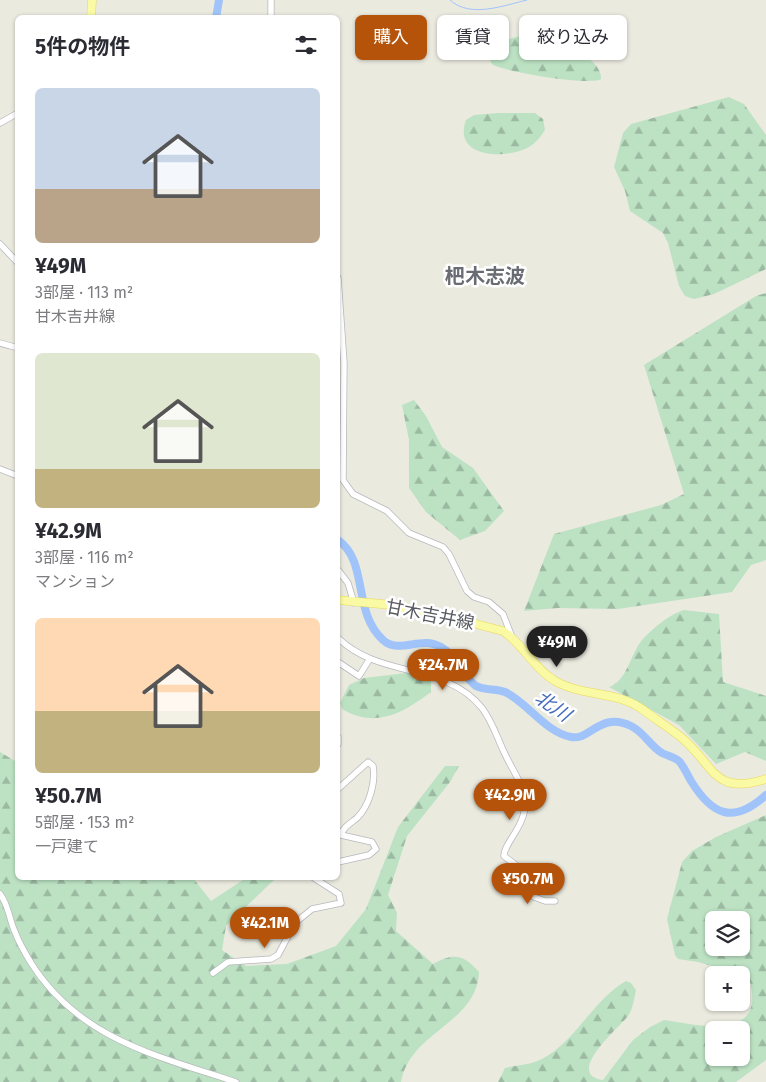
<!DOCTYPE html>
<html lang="ja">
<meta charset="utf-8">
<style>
body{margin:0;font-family:"Fira Sans","Noto Sans JP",sans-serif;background:#f2f2f3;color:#2b2b33;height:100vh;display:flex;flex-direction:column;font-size:19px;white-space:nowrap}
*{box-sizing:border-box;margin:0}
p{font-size:16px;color:#7c7c81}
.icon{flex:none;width:28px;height:28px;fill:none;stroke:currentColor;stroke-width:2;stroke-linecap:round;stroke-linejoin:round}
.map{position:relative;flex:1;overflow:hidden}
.sheet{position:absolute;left:15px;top:15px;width:325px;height:865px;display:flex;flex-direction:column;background:#fff;border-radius:8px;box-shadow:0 1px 4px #0004}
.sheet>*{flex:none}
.guide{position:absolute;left:355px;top:15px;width:335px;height:45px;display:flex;gap:10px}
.controls{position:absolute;left:705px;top:911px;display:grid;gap:10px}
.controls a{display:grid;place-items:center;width:45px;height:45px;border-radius:8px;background:#fff;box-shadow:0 1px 4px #0004;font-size:25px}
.price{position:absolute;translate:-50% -42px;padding:0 11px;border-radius:18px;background:#b45309;color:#fff;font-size:16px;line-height:32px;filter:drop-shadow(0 1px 2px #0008)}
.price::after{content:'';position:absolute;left:50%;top:30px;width:15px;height:11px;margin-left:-8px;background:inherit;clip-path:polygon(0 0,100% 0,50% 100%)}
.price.on{background:#222;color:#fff}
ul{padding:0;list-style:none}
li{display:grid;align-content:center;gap:10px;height:265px;padding:0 20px}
li span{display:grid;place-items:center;height:155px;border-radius:8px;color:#555}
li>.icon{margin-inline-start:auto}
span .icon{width:90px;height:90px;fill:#fffc;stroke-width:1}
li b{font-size:21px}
h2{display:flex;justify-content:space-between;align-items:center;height:60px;padding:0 20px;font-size:21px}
.tag{padding:0 18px;border-radius:8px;background:#fff;box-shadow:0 1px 4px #0004;font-size:18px;line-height:45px}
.tag.on{background:#b45309;color:#fff}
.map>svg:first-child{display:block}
.forest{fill:url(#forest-firs);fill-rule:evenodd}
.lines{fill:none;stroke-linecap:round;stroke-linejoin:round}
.stream{stroke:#a0c4fa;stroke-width:1}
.river{stroke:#a0c4fa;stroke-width:8}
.minor-casing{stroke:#b7b8be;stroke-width:7}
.major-casing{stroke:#e9d95a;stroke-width:9}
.minor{stroke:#fff;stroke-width:5.5}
.major{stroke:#fafaa5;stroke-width:8}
.labels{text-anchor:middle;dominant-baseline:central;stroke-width:5;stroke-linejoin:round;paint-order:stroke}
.street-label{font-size:18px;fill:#585a60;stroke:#fff}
.water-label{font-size:19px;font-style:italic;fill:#456bbb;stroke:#fff}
.quarter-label{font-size:20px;font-weight:bold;fill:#696c72;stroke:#fff}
</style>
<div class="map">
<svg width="766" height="1082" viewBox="0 0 766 1082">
<defs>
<pattern id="forest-firs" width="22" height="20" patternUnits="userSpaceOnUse" patternTransform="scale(1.25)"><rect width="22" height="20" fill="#bce2c3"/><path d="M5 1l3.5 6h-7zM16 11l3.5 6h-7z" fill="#9cbaa2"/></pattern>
</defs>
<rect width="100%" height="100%" fill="#ebeadf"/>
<path class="forest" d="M521 36C528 37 537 37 544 38 561 41 603 59 601 79 591 86 503 72 492 64L489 58C492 42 507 39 521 36Z
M729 97 744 104 766 135V269L714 294 694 299 685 296 679 286 668 243 663 233 630 211 625 191 614 167 623 133 631 124Z
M498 113H535L543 119 545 130C541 136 536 143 529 147 506 160 452 158 466 120L474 115Z
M766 293V560L751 565 732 592 618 609 558 608 524 611 554 534 661 505 684 494 644 365 756 296Z
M414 400 426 416 442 447 473 468 504 511 485 531 460 540 426 512 409 488V440L402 405Z
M684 610 719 614 723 682 766 696V761L745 752 716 764 679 725 609 687C627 681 630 655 642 640 652 629 670 614 684 610Z
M406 673 431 680V692C403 713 376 729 342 709L340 703 349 685 364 678Z
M0 752 15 761 18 878H193L211 901 246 878H276L226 926 222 950 246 966 287 964 336 946 366 909 398 827 445 766H459L450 782 407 836 388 895 397 913 396 931 433 964C454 953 463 954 479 972 477 1024 410 1031 401 1082H0Z
M766 815V1060L736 1082H498L505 1068C517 1065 531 1065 542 1059 576 1041 593 1000 626 981L631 983 636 990C634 999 633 1009 628 1016 620 1027 563 1074 603 1080L633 1040 650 1027 664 1020C697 1025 766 1042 750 982L741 975 698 962 678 959 675 955 667 919 682 862 692 851 716 837ZM714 920H741V948H714ZM714 1030H741V1058H714Z"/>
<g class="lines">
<path class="stream" d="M450 0C470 19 505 5 527 0"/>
<path class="river" d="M216 18 219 0
M338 540C369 562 352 612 383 640 399 655 421 635 441 647 460 658 461 675 476 686 483 690 497 689 505 692 527 702 545 732 571 737 590 741 600 711 631 726 644 732 650 746 662 753 668 756 674 757 679 761 684 767 687 774 691 781 712 815 733 825 766 795"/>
<g class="minor-casing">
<path id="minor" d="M271 18V0
M0 123 18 113
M0 244 18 263
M338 278 344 363 343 480 353 494 387 511 409 533 443 547 449 554 467 591 474 597 489 602 503 614 512 637
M0 343 18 348
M0 469 18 476
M338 570 348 583 354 603
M338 638C380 679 445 662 482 708 492 721 497 737 504 752 511 768 523 783 525 801 527 825 503 844 504 856L525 872 534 897 545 901H555
M338 662 359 676 369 660
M338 737V744
M338 789 368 762 373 766C376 783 369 806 357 818 351 823 343 827 341 835L372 842 376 849 369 855 338 862
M0 894C9 906 9 919 15 932 19 943 25 953 31 963 79 1039 157 1056 236 1082
M213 973 228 962 271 959 278 955 295 923 312 909 341 903 339 894 314 878"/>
</g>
<g class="major-casing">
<path id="major" d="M91 18 92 0
M338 600 392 605 434 613 503 631C523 644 533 667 552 679 579 697 615 690 642 709 655 719 670 728 682 738 715 766 713 796 766 779"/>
</g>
<use href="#minor" class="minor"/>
<use href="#major" class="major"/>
</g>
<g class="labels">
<g class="street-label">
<text transform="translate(430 615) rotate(11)">甘木吉井線</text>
</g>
<g class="water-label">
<text transform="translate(553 706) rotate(34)">北川</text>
</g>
<g class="quarter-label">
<text x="485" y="276">杷木志波</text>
</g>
</g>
</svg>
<div class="controls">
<a><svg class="icon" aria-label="layers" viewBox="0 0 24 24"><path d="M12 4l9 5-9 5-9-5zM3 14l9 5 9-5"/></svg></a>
<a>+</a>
<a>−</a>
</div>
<b class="price on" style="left:557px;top:668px">¥49M</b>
<b class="price" style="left:443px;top:691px">¥24.7M</b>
<b class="price" style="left:510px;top:821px">¥42.9M</b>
<b class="price" style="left:528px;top:905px">¥50.7M</b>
<b class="price" style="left:265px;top:949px">¥42.1M</b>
<div class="guide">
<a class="tag on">購入</a>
<a class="tag">賃貸</a>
<a class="tag">絞り込み</a>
</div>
<section class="sheet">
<h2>5件の物件<svg class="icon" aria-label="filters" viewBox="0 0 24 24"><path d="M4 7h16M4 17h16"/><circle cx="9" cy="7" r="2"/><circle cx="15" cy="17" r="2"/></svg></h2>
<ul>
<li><span style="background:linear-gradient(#c9d6e8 65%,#b9a48a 0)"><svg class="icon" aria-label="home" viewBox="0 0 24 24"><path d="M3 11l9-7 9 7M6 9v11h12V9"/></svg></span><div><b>¥49M</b><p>3部屋 · 113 m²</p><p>甘木吉井線</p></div></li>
<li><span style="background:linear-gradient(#dfe7d0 75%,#c2b280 0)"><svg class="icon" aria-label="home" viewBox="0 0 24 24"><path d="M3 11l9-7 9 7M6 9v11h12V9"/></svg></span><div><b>¥42.9M</b><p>3部屋 · 116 m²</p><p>マンション</p></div></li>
<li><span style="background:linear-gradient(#ffd9b3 60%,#c2b280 0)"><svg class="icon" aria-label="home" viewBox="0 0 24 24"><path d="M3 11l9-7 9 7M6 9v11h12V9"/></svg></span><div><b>¥50.7M</b><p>5部屋 · 153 m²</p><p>一戸建て</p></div></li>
</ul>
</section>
</div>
